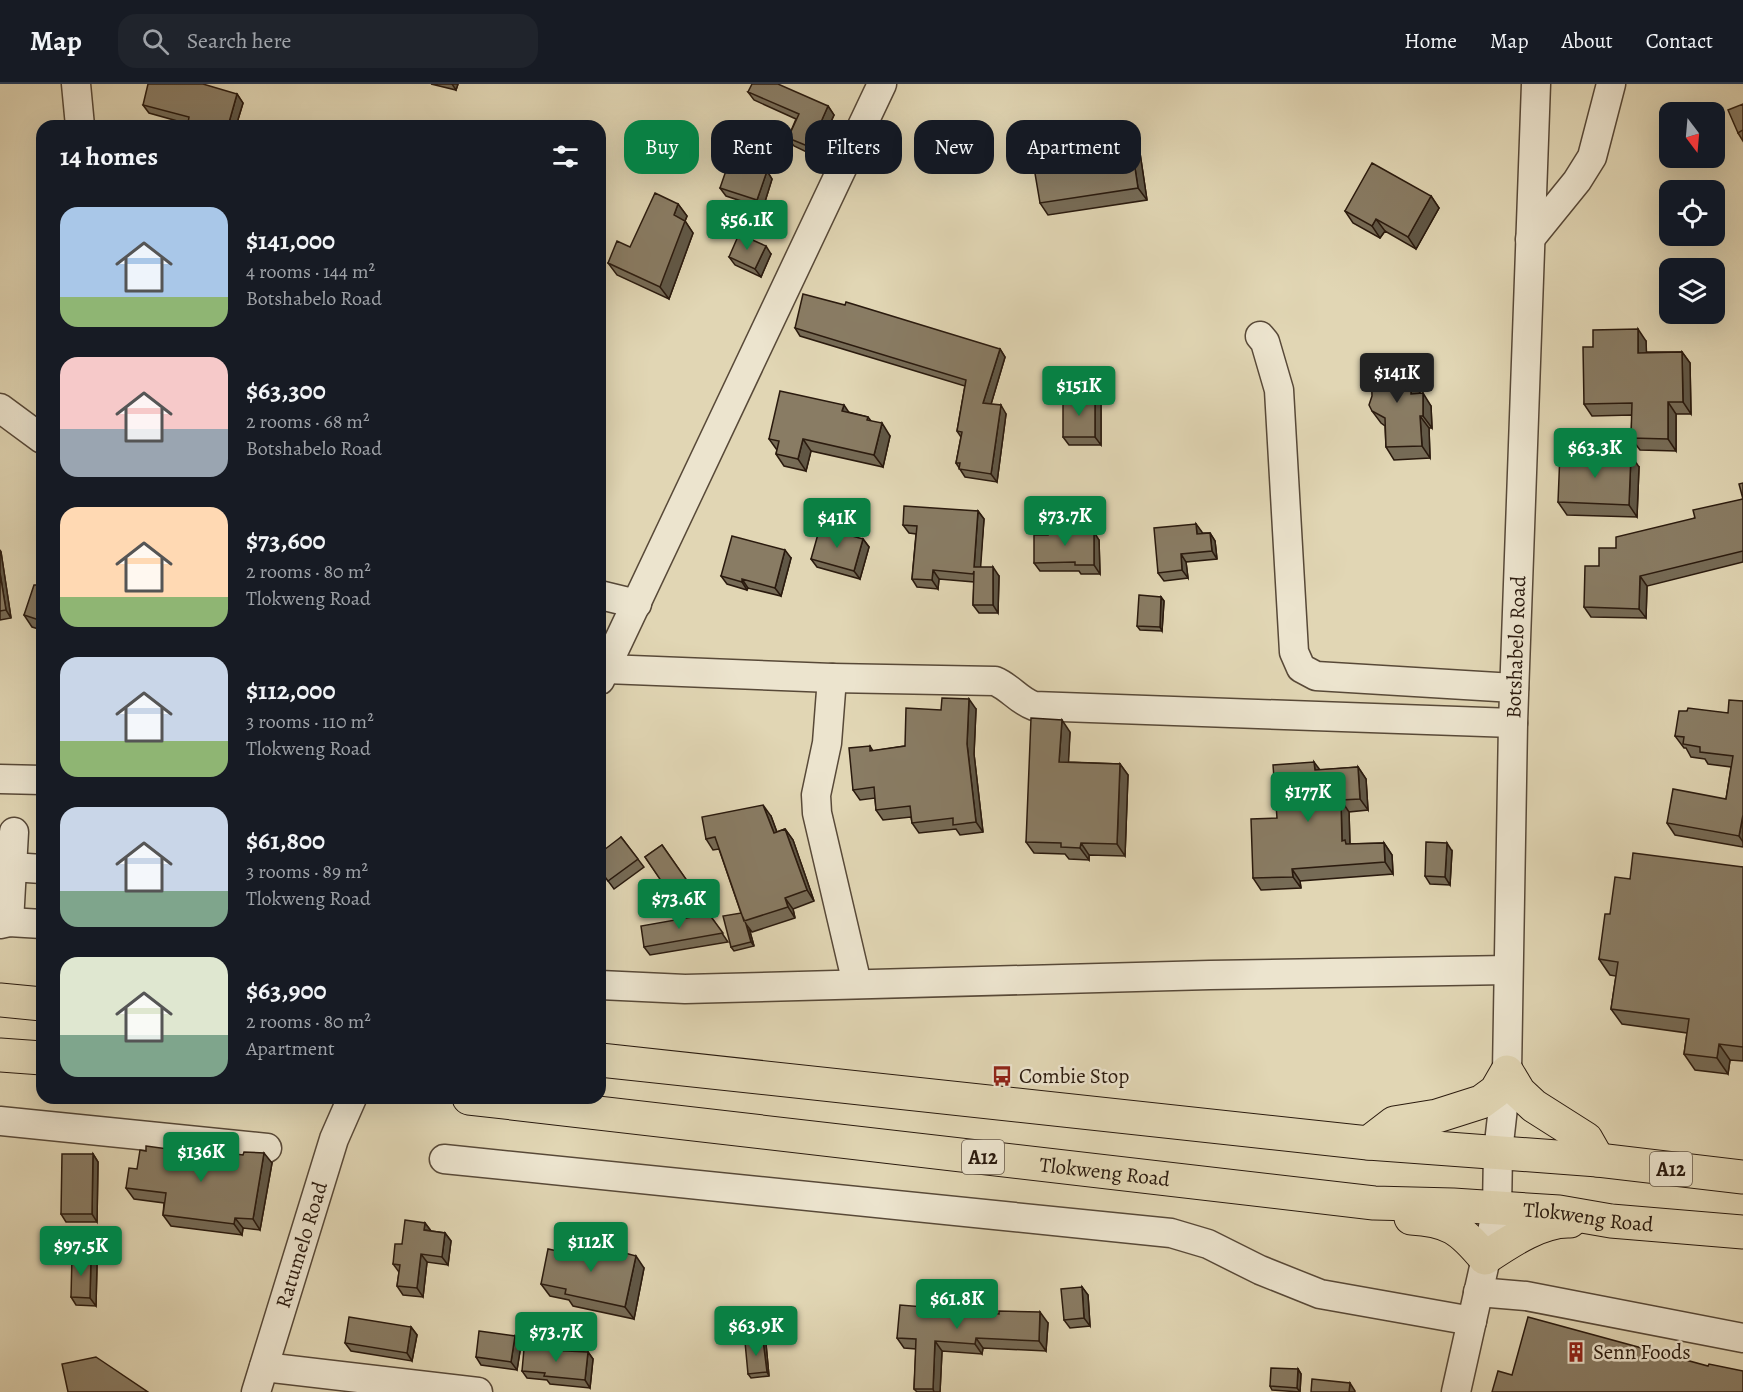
<!DOCTYPE html>
<meta charset="utf-8">
<style>
body{margin:0;font-family:Alegreya,serif;background:#20242c;color:#f1f3f6;height:100vh;display:flex;flex-direction:column;font-size:22px;white-space:nowrap}
*{box-sizing:border-box;margin:0}
p{font-size:20px;color:#9ea1a6}
.icon{flex:none;width:33px;height:33px;fill:none;stroke:currentColor;stroke-width:2;stroke-linecap:round;stroke-linejoin:round}
.map{position:relative;flex:1;overflow:hidden}
.sheet{position:absolute;left:36px;top:36px;width:570px;height:984px;display:flex;flex-direction:column;background:#171b24;border-radius:18px;box-shadow:0 6px 24px #0002}
.sheet>*{flex:none}
.guide{position:absolute;left:624px;top:36px;width:570px;height:54px;display:flex;gap:12px}
.needle{width:39px;rotate:164deg}
.tools{position:absolute;left:1659px;top:18px;display:grid;gap:12px}
.tools a{display:grid;place-items:center;width:66px;height:66px;border-radius:12px;background:#171b24;box-shadow:0 6px 24px #0002;font-size:30px}
.price{position:absolute;translate:-50% -51px;padding:0 14px;border-radius:6px;background:#0b8043;color:#fff;font-size:20px;line-height:39px;filter:drop-shadow(0 2px 3px #0008)}
.price::after{content:'';position:absolute;left:50%;top:36px;width:18px;height:14px;margin-left:-9px;background:inherit;clip-path:polygon(0 0,100% 0,50% 100%)}
.price.selected{background:#222;color:#fff}
ul{padding:0;list-style:none}
li{display:flex;align-items:center;gap:18px;height:150px;padding:0 24px}
li span{display:grid;place-items:center;flex:none;width:168px;height:120px;border-radius:18px;color:#555}
li>.icon{margin-inline-start:auto}
span .icon{width:72px;height:72px;fill:#fffc;stroke-width:1}
li b{font-size:26px}
h2{display:flex;justify-content:space-between;align-items:center;height:72px;padding:0 24px;font-size:26px}
.pill{padding:0 21px;border-radius:18px;background:#171b24;box-shadow:0 6px 24px #0002;font-size:21px;line-height:54px}
.pill.selected{background:#0b8043;color:#fff}
header{display:flex;align-items:center;gap:36px;box-sizing:border-box;height:84px;padding:0 30px;background:#171b24;border-bottom:2px solid #363941}
header strong{font-size:28px}
nav{display:flex;gap:33px;margin-inline-start:auto;font-size:21px}
.search{width:420px;height:54px;background:#20242c;display:flex;align-items:center;gap:15px;box-sizing:border-box;padding:0 21px;border-radius:18px;color:#9ea1a6;font-size:22px}
.map>svg:first-child{display:block}
.lines{fill:none;stroke-linecap:round;stroke-linejoin:round}
.minor-casing{stroke:#584938;stroke-width:31}
.major-casing{stroke:#2a1a0e;stroke-width:35}
.minor{stroke:#ece4ce;stroke-width:28}
.major{stroke:#e1d6b4;stroke-width:33}
.wall{fill:#766b56;stroke:#2a1a0e;stroke-width:1.5}
.shaded-wall{fill:#605746;stroke:#2a1a0e;stroke-width:1.5}
.building{fill:#897c64;stroke:#2a1a0e;stroke-width:1.5}
.labels{text-anchor:middle;dominant-baseline:central;stroke-width:5;stroke-linejoin:round;paint-order:stroke}
.shield{fill:#ece4ce;stroke:#645748;stroke-width:1.5}
.shield-label{font-size:20px;font-weight:bold;fill:#2a1a0e}
.street-label{font-size:21px;fill:#2a1a0e;stroke:#ece4ce}
.poi-label{font-size:21px;fill:#2a1a0e;stroke:#ece4ce;text-anchor:start}
</style>
<header>
<strong>Map</strong>
<div class="search"><svg class="icon" aria-label="search" viewBox="0 0 24 24"><circle cx="10" cy="10" r="6"/><path d="M15 15l6 6"/></svg>Search here</div>
<nav><a>Home</a><a>Map</a><a>About</a><a>Contact</a></nav>
</header>
<div class="map">
<svg width="1743" height="1308" viewBox="0 0 1743 1308">
<rect width="100%" height="100%" fill="#e1d6b4"/>
<filter id="stains"><feTurbulence type="fractalNoise" baseFrequency=".00333" numOctaves="4"/><feColorMatrix values="0 0 0 0 .2 0 0 0 0 .09 0 0 0 0 .02 0 0 0 .5 -.17"/></filter>
<radialGradient id="worn" r=".72"><stop offset=".6" stop-color="#630" stop-opacity="0"/><stop offset="1" stop-color="#630" stop-opacity=".3"/></radialGradient>
<g class="lines">
<g class="minor-casing">
<g id="minor">
<path d="M76 0 80 42"/>
<path d="M1530 155 1577 97 1592 73 1611 0"/>
<path d="M1260 252 1265 258 1279 306 1294 568 1301 584 1316 592 1514 604"/>
<path d="M0 324 42 355"/>
<path d="M600 511 637 520"/>
<path d="M606 585 832 594 995 597C1010 603 1019 617 1034 622L1513 639"/>
<path d="M832 594 827 659 816 711 817 729 857 900"/>
<path d="M600 596 882 0"/>
<path d="M0 695 42 696"/>
<path d="M12 783 42 785"/>
<path d="M9 838 14 748"/>
<path d="M0 840 9 838 42 840"/>
<path d="M600 901 685 905 1210 891 1508 886"/>
<path d="M0 1037 267 1064"/>
<path d="M444 1075 1171 1149 1208 1160 1260 1186 1320 1210 1472 1237"/>
<path d="M1478 1208 1526 1212 1743 1254"/>
<path d="M264 1283 478 1308"/>
<path id="s1" d="M256 1308 334 1055 352 1014"/>
<path id="s2" d="M1456 1308 1497 1125 1498 1068 1507 988 1513 639 1536 0"/>
</g>
</g>
<g class="major-casing">
<g id="major">
<path d="M0 916 42 920"/>
<path d="M0 971 42 974"/>
<path d="M600 976 1368 1059 1598 1076 1743 1093"/>
<path id="s3" d="M469 1014 1374 1119 1453 1121 1559 1128 1611 1137 1743 1148"/>
<path d="M1368 1059 1394 1039 1437 1032 1481 1018 1496 1007 1507 988 1519 1008 1534 1022 1586 1055 1598 1076"/>
<path d="M1411 1134C1449 1136 1461 1145 1485 1174 1509 1158 1541 1136 1570 1137"/>
</g>
</g>
<use href="#minor" class="minor"/>
<use href="#major" class="major"/>
</g>
<path class="wall" d="M431 0H458L456 6Z
M748 8 828 22 834 31 815 72 794 62 788 54 796 35 754 16Z
M237 10 243 19 236 42H190L188 40 149 29 143 21Z
M1743 20V57L1738 49Z
M1131 57 1140 69 1147 116 1048 131 1040 119Z
M767 87 772 95 763 124 726 112 720 104Z
M1431 112 1439 124 1416 165 1385 147 1380 154 1353 139 1345 127Z
M678 120 687 132 685 137 693 149 669 215 617 191 608 179 630 163Z
M771 170 761 193 735 181 729 173Z
M795 244 1000 265 1005 273 991 320 1006 330 997 398 965 393 956 379 961 353 957 347 965 302 800 252Z
M1646 257V268H1682L1690 279 1691 330H1676V367L1640 366 1631 354 1632 331 1592 332 1584 320 1593 263Z
M1419 292 1420 309 1431 322 1432 344H1429L1430 374 1394 376 1386 363 1385 342 1381 339 1372 327Z
M1095 312 1101 321V361H1069L1063 353Z
M848 328 868 333 871 337 890 352 883 383 811 367 806 387 784 382 776 370 777 366 769 355Z
M1639 383 1637 433 1567 431 1558 418Z
M1743 399V478L1647 502 1646 534 1591 533 1584 523 1599 482 1616 464 1695 434 1743 415Z
M978 427 984 435 980 483 999 492 998 529H979L973 521 974 498 939 495 938 505 917 503 912 495 916 450 909 449 903 441Z
M1196 440 1202 449H1210L1215 457 1217 475 1186 478 1188 494 1164 497 1158 489Z
M1080 444 1083 449 1099 456 1100 490H1081L1079 487H1040L1034 479 1048 451Z
M863 455 869 463 860 495 817 483 811 475Z
M0 466 1 468 11 534 0 536Z
M791 474 781 512 748 504 747 506 727 500 721 492Z
M42 501V546L32 543 24 531Z
M1161 513 1164 517 1162 547 1140 546 1137 542Z
M1743 617V763L1675 751 1667 739 1726 715 1731 683 1708 680 1705 675 1691 673 1686 664H1684L1675 652 1687 627 1728 629Z
M976 625 974 670 983 748 960 751 956 745 919 749 912 739 911 733 883 736 876 726 875 714 860 716 853 706 870 662 873 667 905 662 941 626Z
M1070 648 1068 678 1120 680 1128 691 1125 772 1089 771V776L1069 775 1065 770 1034 769 1026 758Z
M1358 683 1366 695 1368 726 1349 728 1350 760 1384 759 1392 771 1393 790 1300 797 1301 804 1261 806 1253 794 1277 734 1320 686Z
M771 732 777 748 785 745 793 756 814 817 793 825 795 834 752 848 749 844 754 862 734 867 731 863 741 829 719 765 713 766 706 755Z
M621 753 644 783 614 805 600 786Z
M662 761 694 807 676 818 645 773Z
M1452 767 1450 801 1430 800 1425 792Z
M1743 783V977L1730 976 1728 990 1695 986 1684 970 1687 949 1622 940 1611 925 1616 892 1610 891 1599 875 1610 830 1630 795Z
M709 830 728 858 650 871 644 863Z
M93 1070 98 1078 97 1138H66L61 1130Z
M272 1079 260 1146 243 1144 242 1151 171 1142 163 1131 164 1119 134 1115 126 1104Z
M425 1139 431 1147 445 1149 451 1157 448 1181 427 1178 423 1213 403 1211 397 1202 399 1188 393 1180 402 1160Z
M571 1170 644 1184 634 1235 573 1222 569 1216 550 1212 541 1200Z
M91 1173 97 1181 96 1222 76 1221 71 1213Z
M1082 1203 1088 1211 1090 1242 1070 1244 1064 1236Z
M958 1221 957 1227 1048 1239 1046 1267 983 1264 982 1270 942 1267 940 1308H917L914 1305 916 1265 904 1264 897 1254 924 1223Z
M411 1243 417 1251 412 1277 351 1267 345 1259Z
M766 1260 769 1292 751 1294 748 1290Z
M521 1261 517 1286 481 1281 476 1273Z
M588 1268 593 1275 590 1304 550 1300 547 1296 527 1294 522 1287Z
M1298 1285 1301 1290 1300 1308 1272 1306 1270 1302Z"/>
<path class="shaded-wall" d="M452 0H458L456 6Z
M237 10 243 19 236 42H228Z
M828 22 834 31 815 72 810 63Z
M1131 57 1140 69 1147 116 1138 104Z
M767 87 772 95 763 124 757 116Z
M1431 112 1439 124 1416 165 1408 153Z
M678 120 687 132 685 137 693 149 669 215 660 203 674 131Z
M1376 135 1385 147 1380 154 1372 142Z
M766 162 771 170 761 193 755 185Z
M1638 245 1646 257 1647 280 1638 269Z
M1000 265 1005 273 989 327 983 319Z
M1682 268 1690 279 1691 330 1683 318Z
M1411 280 1419 292 1420 322 1411 310Z
M1423 309 1431 322 1432 344 1423 332Z
M1095 312 1101 321V361L1095 353Z
M1668 318 1676 330V367L1668 355Z
M844 321 852 333 842 327Z
M1001 321 1006 330 997 398 991 390Z
M1420 332 1429 344 1430 374 1422 362Z
M882 339 890 352 883 383 874 371Z
M803 355 811 367 806 387 798 375Z
M1631 371 1639 383 1637 433 1629 421Z
M978 427 984 435 980 492 974 483Z
M1196 440 1202 448 1203 458 1197 450Z
M1094 448 1099 456 1100 490 1094 481Z
M1210 449 1215 457 1217 475 1212 467Z
M863 455 869 463 860 495 854 487Z
M0 466 1 468 11 534 6 526 0 489Z
M785 466 791 474 781 512 775 504Z
M1181 470 1186 478 1188 494 1182 486Z
M993 483 999 492 998 529 993 521Z
M933 486 939 495 938 505 932 496Z
M1640 492 1647 502 1646 534 1639 525Z
M742 495 748 504 747 506 742 498Z
M1161 513 1164 517 1162 547 1160 543Z
M969 615 976 625 974 670 983 748 976 738 967 660Z
M1062 636 1070 648 1068 689 1059 678Z
M1314 678 1323 690 1315 686Z
M1120 680 1128 691 1125 772 1117 760Z
M1358 683 1366 695 1368 726 1360 715Z
M1341 716 1349 728 1350 763 1342 757Z
M763 721 771 732 781 760 774 749Z
M1743 731V758L1739 752Z
M785 745 793 756 814 817 807 806Z
M1081 759 1089 771V776L1080 764Z
M1384 759 1392 771 1393 790 1385 778Z
M1447 759 1452 767 1450 801 1445 793Z
M1292 785 1300 797 1301 804 1293 793Z
M785 814 793 825 795 834 788 823Z
M746 840 749 844 754 862 751 858Z
M1719 960 1730 976 1728 990 1717 974Z
M264 1069 272 1079 260 1146 253 1135Z
M93 1070 98 1078 97 1138 92 1130Z
M235 1134 243 1144 242 1151 234 1140Z
M425 1139 431 1147 424 1146Z
M445 1149 451 1157 448 1181 442 1173Z
M421 1170 427 1178 423 1213 417 1204Z
M636 1172 644 1184 634 1235 625 1223Z
M91 1173 97 1181 96 1222 90 1214Z
M1082 1203 1088 1211 1090 1242 1084 1234Z
M951 1210 958 1221 957 1237 949 1226Z
M1040 1228 1048 1239 1046 1267 1039 1257Z
M411 1243 417 1251 412 1277 407 1269Z
M515 1252 521 1261 517 1286 511 1278Z
M976 1254 983 1264 982 1270 975 1260Z
M763 1256 766 1260 769 1292 767 1288Z
M935 1257 942 1267 940 1308H934L933 1305Z
M588 1268 593 1275 590 1304 585 1296Z
M1298 1285 1301 1290 1300 1308 1297 1304Z
M1350 1299 1355 1307V1308H1349Z"/>
<path class="building" d="M148 0H203L237 10 228 42H200L188 39 189 33 143 21Z
M752 0H778L828 22 810 63 788 54 799 30 748 8Z
M1743 20V46L1738 49 1728 26Z
M1131 57 1138 104 1040 119 1032 72Z
M730 75 767 87 757 116 720 104Z
M1372 79 1431 112 1408 153 1376 135 1372 142 1345 127Z
M655 109 678 120 674 131 685 137 660 203 608 179 617 157 630 163Z
M739 150 766 162 755 185 729 173Z
M803 210 845 221 846 218 1000 265 983 319 1001 321 991 390 959 385 960 379H956L962 348 957 347 966 296 795 244Z
M1638 245V269L1682 268 1683 318H1668V355L1631 354 1632 319 1584 320 1583 263H1593V246Z
M1411 280V310L1423 309V332H1420L1422 362 1386 363 1385 334 1372 327 1369 321 1372 312 1371 281Z
M780 307 844 321 842 327 868 333 867 336 882 339 874 371 803 355 798 375 776 370 779 357 769 355Z
M1095 312V353H1063V313Z
M1560 369 1631 371 1629 421 1558 418Z
M1743 399V467L1640 492 1639 525 1584 523 1585 482H1599V464H1616V453L1695 434 1693 426 1743 415 1739 400Z
M904 422 978 427 974 483H993V521H973L974 487 973 490 933 486 932 496 912 495 917 442 903 441Z
M1196 440 1197 450 1210 449 1212 467 1181 470 1182 486 1158 489 1154 444Z
M820 443 863 455 854 487 811 475Z
M1047 444H1080V449L1094 448V481H1075V478L1034 479V451H1048Z
M732 452 785 466 775 504 742 495V498L721 492Z
M0 489 6 526 0 527Z
M34 501H42V537L24 531Z
M1139 511 1161 513 1160 543 1137 542Z
M942 614 969 615 967 660 976 738 953 741V734L912 739 910 722 876 726 874 703 853 706 849 664 870 662V667L905 662 906 624 941 626Z
M1729 616 1743 617V731L1739 752 1667 739 1673 705 1726 715 1733 672 1700 668V663L1683 660 1684 653 1675 652 1679 627H1687L1688 624 1728 629Z
M1031 634 1062 636 1059 678 1120 680 1117 760 1081 759 1080 764 1061 763V759L1026 758Z
M1314 678 1315 686 1358 683 1360 715 1341 716 1342 757 1345 756 1346 760 1384 759 1385 778 1292 785 1293 793 1253 794 1251 735 1277 734 1273 681Z
M763 721 774 749 785 745 807 806 785 814 788 823 744 837 715 753 706 755 702 733Z
M40 729H42V763L38 761Z
M621 753 638 775 608 797 600 786V769Z
M1426 758 1447 759 1445 793 1425 792Z
M662 761 688 798 670 810 645 773Z
M1633 769 1743 783V963L1719 960 1717 974 1684 970 1689 935 1611 925 1618 878 1599 875 1605 830H1610L1615 793 1630 795Z
M741 829 746 840 751 858 731 863 723 832Z
M709 830 723 849 644 863 641 842Z
M146 1062 197 1069V1065L243 1071 244 1068 264 1069 253 1135 235 1134 234 1140 163 1131 166 1109 126 1104 129 1084 137 1085 140 1066 146 1067Z
M62 1070H93L92 1130H61Z
M405 1136 425 1139 424 1146 445 1149 442 1173 421 1170 417 1204 397 1202 400 1181 393 1180 395 1160H402Z
M573 1158 592 1162 596 1161 636 1172 625 1223 565 1210 566 1205 541 1200 548 1165 571 1170Z
M72 1172 91 1173 90 1214 71 1213Z
M1082 1203 1084 1234 1064 1236 1061 1205Z
M925 1208 951 1210 949 1226 999 1230V1227L1040 1228 1039 1257 976 1254 975 1260 935 1257 933 1305H914L916 1255 897 1254 900 1221 924 1223Z
M349 1233 411 1243 407 1269 345 1259Z
M1528 1233 1708 1282 1709 1280 1743 1287V1308H1492L1498 1287 1512 1291Z
M479 1247 515 1252 511 1278 476 1273Z
M763 1256 767 1288 748 1290 745 1258Z
M524 1265 588 1268 585 1296 544 1292 545 1289 522 1287Z
M96 1273 148 1308H68L62 1280Z
M1271 1284 1298 1285 1297 1304 1270 1302Z
M1312 1295 1350 1299 1349 1308H1311Z"/>
<defs>
<g id="bus-bare" transform="scale(1.62)"><path d="M-5-6H5V4H4V6H2V4H-2V6H-4V4H-5ZM-3.5-4V0h7V-4ZM-3.5 1.2v1.5H-2V1.2ZM2 1.2v1.5H3.5V1.2Z" fill="#8f2418" stroke="#ece4ce" stroke-width="2.5" paint-order="stroke"/></g>
<g id="building-bare" transform="scale(1.62)"><path d="M-4-6H4V6H1V3H-1V6H-4ZM-2.5-4.3h1.7v1.8h-1.7ZM.8-4.3h1.7v1.8H.8ZM-2.5-1h1.7V.8h-1.7ZM.8-1h1.7V.8H.8Z" fill="#8f2418" stroke="#ece4ce" stroke-width="2.5" paint-order="stroke"/></g>
</defs>
<g fill-rule="evenodd">
<use href="#bus-bare" x="1002" y="992"/>
<use href="#building-bare" x="1576" y="1268"/>
</g>
<g class="labels">
<g class="shield">
<rect x="962" y="1056" width="42" height="34" rx="4.5"/>
<rect x="1650" y="1068" width="42" height="34" rx="4.5"/>
</g>
<g class="shield-label">
<text x="983" y="1073">A12</text>
<text x="1671" y="1085">A12</text>
</g>
<g class="street-label">
<text stroke="none"><textPath href="#s2" startOffset="750">Botshabelo Road</textPath></text>
<text stroke="none"><textPath href="#s3" startOffset="640">Tlokweng Road</textPath></text>
<text stroke="none"><textPath href="#s3" startOffset="1126">Tlokweng Road</textPath></text>
<text stroke="none"><textPath href="#s1" startOffset="154">Ratumelo Road</textPath></text>
</g>
<g class="poi-label">
<text x="1019" y="992">Combie Stop</text>
<text x="1593" y="1268">Senn Foods</text>
</g>
</g>
<rect width="100%" height="100%" filter="url(#stains)"/>
<rect width="100%" height="100%" fill="url(#worn)"/>
</svg>
<div class="tools">
<a><svg class="needle" viewBox="-14 -14 28 28"><path d="M0-13l5 13h-10z" fill="#e53935"/><path d="M0 13l5-13h-10z" fill="#9ea1a6"/></svg></a>
<a><svg class="icon" aria-label="locate" viewBox="0 0 24 24"><circle cx="12" cy="12" r="6"/><path d="M12 2v4M12 18v4M2 12h4M18 12h4"/></svg></a>
<a><svg class="icon" aria-label="layers" viewBox="0 0 24 24"><path d="M12 4l9 5-9 5-9-5zM3 14l9 5 9-5"/></svg></a>
</div>
<b class="price" style="left:747px;top:167px">$56.1K</b>
<b class="price selected" style="left:1397px;top:320px">$141K</b>
<b class="price" style="left:1079px;top:333px">$151K</b>
<b class="price" style="left:1595px;top:395px">$63.3K</b>
<b class="price" style="left:1065px;top:463px">$73.7K</b>
<b class="price" style="left:837px;top:465px">$41K</b>
<b class="price" style="left:1308px;top:739px">$177K</b>
<b class="price" style="left:679px;top:846px">$73.6K</b>
<b class="price" style="left:201px;top:1099px">$136K</b>
<b class="price" style="left:591px;top:1189px">$112K</b>
<b class="price" style="left:81px;top:1193px">$97.5K</b>
<b class="price" style="left:957px;top:1246px">$61.8K</b>
<b class="price" style="left:756px;top:1273px">$63.9K</b>
<b class="price" style="left:556px;top:1279px">$73.7K</b>
<div class="guide">
<a class="pill selected">Buy</a>
<a class="pill">Rent</a>
<a class="pill">Filters</a>
<a class="pill">New</a>
<a class="pill">Apartment</a>
</div>
<section class="sheet">
<h2>14 homes<svg class="icon" aria-label="filters" viewBox="0 0 24 24"><path d="M4 7h16M4 17h16"/><circle cx="9" cy="7" r="2"/><circle cx="15" cy="17" r="2"/></svg></h2>
<ul>
<li><span style="background:linear-gradient(#a9c7e8 75%,#8fb573 0)"><svg class="icon" aria-label="home" viewBox="0 0 24 24"><path d="M3 11l9-7 9 7M6 9v11h12V9"/></svg></span><div><b>$141,000</b><p>4 rooms · 144 m²</p><p>Botshabelo Road</p></div></li>
<li><span style="background:linear-gradient(#f6c9c9 60%,#9aa5b1 0)"><svg class="icon" aria-label="home" viewBox="0 0 24 24"><path d="M3 11l9-7 9 7M6 9v11h12V9"/></svg></span><div><b>$63,300</b><p>2 rooms · 68 m²</p><p>Botshabelo Road</p></div></li>
<li><span style="background:linear-gradient(#ffd9b3 75%,#8fb573 0)"><svg class="icon" aria-label="home" viewBox="0 0 24 24"><path d="M3 11l9-7 9 7M6 9v11h12V9"/></svg></span><div><b>$73,600</b><p>2 rooms · 80 m²</p><p>Tlokweng Road</p></div></li>
<li><span style="background:linear-gradient(#c9d6e8 70%,#8fb573 0)"><svg class="icon" aria-label="home" viewBox="0 0 24 24"><path d="M3 11l9-7 9 7M6 9v11h12V9"/></svg></span><div><b>$112,000</b><p>3 rooms · 110 m²</p><p>Tlokweng Road</p></div></li>
<li><span style="background:linear-gradient(#c9d6e8 70%,#7fa58c 0)"><svg class="icon" aria-label="home" viewBox="0 0 24 24"><path d="M3 11l9-7 9 7M6 9v11h12V9"/></svg></span><div><b>$61,800</b><p>3 rooms · 89 m²</p><p>Tlokweng Road</p></div></li>
<li><span style="background:linear-gradient(#dfe7d0 65%,#7fa58c 0)"><svg class="icon" aria-label="home" viewBox="0 0 24 24"><path d="M3 11l9-7 9 7M6 9v11h12V9"/></svg></span><div><b>$63,900</b><p>2 rooms · 80 m²</p><p>Apartment</p></div></li>
</ul>
</section>
</div>
